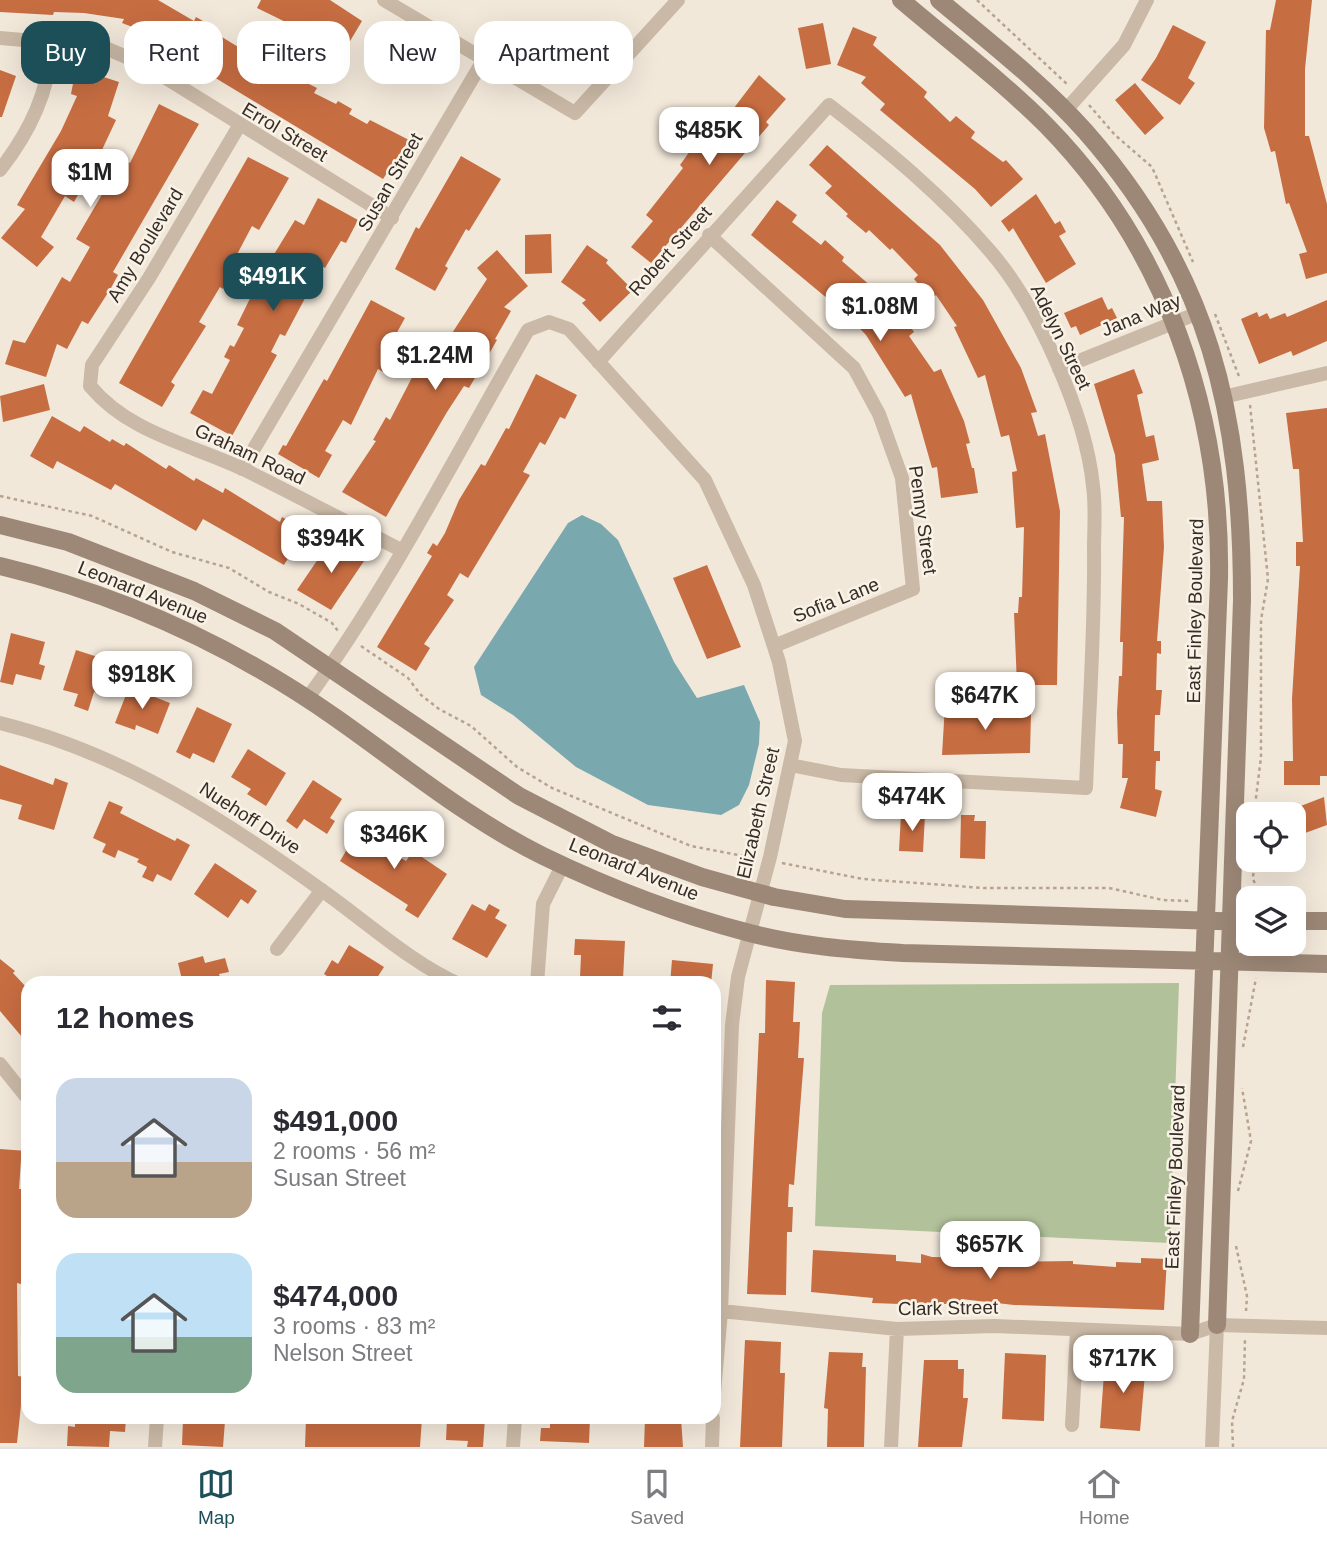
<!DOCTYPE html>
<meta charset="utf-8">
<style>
body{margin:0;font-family:Arial,sans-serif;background:#f2f2f3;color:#2b2b33;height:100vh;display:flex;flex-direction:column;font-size:26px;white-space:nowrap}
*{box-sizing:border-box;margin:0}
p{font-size:23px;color:#7c7c81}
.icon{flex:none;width:38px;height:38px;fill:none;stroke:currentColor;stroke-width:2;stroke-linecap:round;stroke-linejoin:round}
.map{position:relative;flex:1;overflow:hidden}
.sheet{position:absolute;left:21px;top:976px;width:700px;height:448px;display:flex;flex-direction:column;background:#fff;border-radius:21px;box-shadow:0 7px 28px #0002}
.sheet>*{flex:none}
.top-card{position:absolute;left:21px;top:21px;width:700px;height:63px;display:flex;gap:14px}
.tools{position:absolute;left:1236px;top:802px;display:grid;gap:14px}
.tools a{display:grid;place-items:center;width:70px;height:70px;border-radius:14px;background:#fff;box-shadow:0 7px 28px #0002;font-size:35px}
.price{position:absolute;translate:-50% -60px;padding:0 16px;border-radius:14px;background:#fff;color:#222;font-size:23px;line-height:46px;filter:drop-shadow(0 2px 4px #0008)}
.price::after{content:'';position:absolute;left:50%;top:42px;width:21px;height:16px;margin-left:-10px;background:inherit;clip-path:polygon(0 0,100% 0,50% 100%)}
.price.on{background:#1c4f58;color:#fff}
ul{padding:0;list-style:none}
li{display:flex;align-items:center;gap:21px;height:175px;padding:0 35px}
li span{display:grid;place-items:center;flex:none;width:196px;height:140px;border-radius:21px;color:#555}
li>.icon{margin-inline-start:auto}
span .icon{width:84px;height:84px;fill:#fffc;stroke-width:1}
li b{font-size:30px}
h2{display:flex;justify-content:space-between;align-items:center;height:84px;padding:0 35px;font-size:30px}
.chip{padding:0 24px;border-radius:21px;background:#fff;box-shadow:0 7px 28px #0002;font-size:24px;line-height:63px}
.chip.on{background:#1c4f58;color:#fff}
.tabs{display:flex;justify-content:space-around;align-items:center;height:98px;border-top:2px solid #e1e1e2;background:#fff;font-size:19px;color:#7c7c81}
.tabs a{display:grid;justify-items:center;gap:4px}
.tabs .on{color:#1c4f58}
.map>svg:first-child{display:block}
.green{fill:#b1c19a}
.water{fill:#79a8af}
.building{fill:#c76d42}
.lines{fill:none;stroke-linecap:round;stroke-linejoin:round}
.path{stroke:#b6a390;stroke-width:2.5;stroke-dasharray:3.5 3.5;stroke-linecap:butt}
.street{stroke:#cab9a6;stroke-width:14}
.secondary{stroke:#9d8877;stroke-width:18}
.labels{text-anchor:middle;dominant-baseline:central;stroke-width:5;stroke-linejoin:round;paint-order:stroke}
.street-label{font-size:19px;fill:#362d27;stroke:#f9f2e6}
</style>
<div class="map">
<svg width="1327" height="1447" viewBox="0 0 1327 1447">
<rect width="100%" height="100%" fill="#f2e8da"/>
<path class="green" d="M1179 983 1170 1243 815 1226 822 1013 830 985Z"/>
<path class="water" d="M582 515 601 524 618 540 674 662 697 698 744 685 760 722 759 744 749 785 739 805 721 815 648 805 576 767 513 715 481 695 474 667 568 523Z"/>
<path class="building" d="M0 0H158L194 21 196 17 219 30 217 34 248 53 252 46 274 59 269 67 299 84 301 80 317 88 314 93 336 104 338 101 352 109 349 114 367 124 370 120 409 140 383 179 222 82 201 69 203 66 149 37 151 34 122 23 124 19 84 13 54 12 53 15 0 12Z
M261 0H330L362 21 340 58 302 35 304 31 257 8Z
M1276 0H1312L1305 69V136H1309L1327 204V273L1306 279 1299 254 1307 252 1289 203 1286 204 1275 151 1271 152 1264 128 1266 30H1270Z
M823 23 831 64 806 69 798 28Z
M1173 25 1206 42 1188 78 1195 83 1180 105 1141 80 1156 58Z
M853 27 877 37 873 45 927 92 924 97 950 122 956 116 975 132 971 138 1003 162 1006 160 1023 179 991 207 975 189 880 110 885 104 861 83 866 77 837 65Z
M76 68 119 82 108 116 116 120 101 152 120 163 122 159 130 163 159 104 199 124 113 272 118 275 111 288 88 324 82 321 67 349 57 344 46 377 5 364 13 340 25 343 62 277 70 282 90 247 76 239 107 186 89 175 74 202 65 196 41 237 54 247 37 267 1 238 25 209 17 205 61 131 77 96 71 94Z
M0 70 16 76 2 117H0Z
M759 75 786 99 766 122 769 125 651 263 631 247 653 221 646 215 683 168 680 165 695 144 702 150Z
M1135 83 1164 118 1145 135 1115 100Z
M827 145 940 245 983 300 1021 368 1037 412 1031 413 1038 436 1045 434 1060 511 1057 685H1017L1014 613H1018L1019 597H1022L1024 527 1016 528 1012 472 1017 471 1009 435 1001 437 985 375 978 378 954 327 957 326 936 295 931 299 914 279 918 275 892 248 890 250 869 230 866 233 846 216 848 214 825 193 832 186 809 165Z
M461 156 501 179 469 231 466 229 445 266 448 268 435 291 395 269 416 227 419 229Z
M248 157 289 178 259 230 252 226 232 264 236 266 223 289 220 287 199 322 206 326 171 382 175 385 162 407 119 383Z
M1036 194 1055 224 1060 221 1066 232 1059 236 1076 264 1046 283 1013 228 1009 232 1001 221Z
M318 198 358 220 346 243 341 241 325 268 322 266 285 336 280 334 271 352 277 355 232 436 190 413 203 390 212 394 230 360 224 357 230 345 234 347 244 328 237 325 262 274 295 220 304 225Z
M777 200 797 215 792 222 821 245 825 240 844 257 842 261 872 287 876 284 894 302 890 306 901 322 905 319 914 332 909 336 934 372 941 369 964 421 970 443 966 444 972 468H974L978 493 941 498 937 467 932 468 911 394 905 397 866 335 846 314 751 235Z
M551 234 552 273 525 274V235Z
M587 245 608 260 606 263 633 290 600 322 582 303 586 300 561 282Z
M497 250 528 286 504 307 511 311 495 339 497 340 469 388 464 386 447 412 386 517 342 492 376 441 373 440 386 417 390 420 419 364 435 374 451 344 447 341 487 279 477 268Z
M1102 297 1108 310 1112 308 1117 318 1080 335 1076 326 1071 328 1064 313Z
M371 300 405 318 390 345 395 348 383 372 378 369 351 425 343 420 325 451 332 455 319 478 278 454 283 445 286 446 324 379 327 381Z
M1327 300V341L1293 356 1291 351 1259 364 1241 319 1257 312 1259 317 1267 313 1270 319 1285 313 1287 317Z
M1134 369 1143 393 1137 395 1146 437 1154 435 1159 460 1142 464 1147 501H1162L1164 547 1157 641H1161V654L1157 653 1156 690H1162L1160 715H1155L1154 751H1160V761H1156L1155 789 1162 791 1156 817 1120 808 1128 778H1122L1123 744H1118L1117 713 1119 676H1122L1123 642H1120L1124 517H1121L1115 455 1094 384Z
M536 374 577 395 565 419 560 417 545 445 540 442 523 472 530 475 468 578 460 573 447 595 454 600 424 644 430 648 416 671 377 647 432 556 427 553 433 543 437 546 445 533 459 500 481 464 485 466 506 428 509 429Z
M44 384 50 410 3 422 0 396Z
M1327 408V776H1320V785H1284V761H1293L1292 699 1300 566H1296V542H1303L1299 469H1293L1286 413Z
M52 416 80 432 84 426 110 442 112 439 124 446 126 443 166 469 169 465 194 481 196 478 223 493 225 488 280 522 282 517 305 530 284 565 203 519 196 531 115 484 111 490 57 461 53 469 30 456Z
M331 540 364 561 331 610 297 590Z
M707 565 741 647 707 659 673 578Z
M11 633 45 642 39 664 45 666 41 680 16 674 13 685 0 682Z
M76 650 107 660 105 667 113 669 105 695 94 692 88 711 74 706 78 694 63 690Z
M129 687 170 703 158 734 136 725 135 730 115 723Z
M945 705 970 706 969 713H1031L1030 753 942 755Z
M197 707 232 724 214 763 193 753 190 759 176 752Z
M248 749 286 773 266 806 247 794 251 789 231 777Z
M0 765 53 785 55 778 68 783 54 830 18 819 22 805 0 799Z
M313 780 342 799 330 818 335 821 327 834 304 819 297 829 286 821Z
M1324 797 1327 825 1297 836 1293 825V809Z
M109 801 123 807 120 813 175 841 177 838 190 845 171 881 157 874 153 882 142 877 147 867 137 862 139 859 118 850 115 858 102 852 106 844 93 838Z
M901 814 925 815 923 852 899 851Z
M961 815H975L974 821H986L985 859 960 858Z
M357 825 385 842 383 847 406 861 413 851 447 874 418 918 405 910 408 905 340 861 352 841 348 839Z
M215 863 257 891 248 904 241 899 228 918 194 894Z
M472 904 485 911 489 904 500 910 495 918 507 925 487 958 452 939Z
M575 939 625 941 623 979 580 978 581 955H574Z
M349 945 384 967 373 984H339L324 974 332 960 338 964Z
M203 956 205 963 225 958 229 972 219 974 222 984H183L178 963Z
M0 959 15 971 13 973 28 989V1044L0 1011Z
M672 960 713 964 711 984H670Z
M766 980 795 982 793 1022H800L798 1058H804L794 1185 789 1184 788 1207H793L792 1232H787L786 1295 747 1294 759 1033H765Z
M0 1149 27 1151 26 1161 21 1160 19 1189H28V1222H24L21 1284 17 1283 18 1376 24 1377 17 1443H0Z
M813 1250 896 1255V1261L921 1263V1254L932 1257 1000 1258V1262L1073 1261V1264L1116 1267V1262L1141 1263V1258L1167 1259 1164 1310 1014 1305 961 1299 960 1303 929 1305 872 1303 873 1298 811 1292Z
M745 1340 781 1342 780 1373H785L782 1447H740Z
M829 1352 863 1353 862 1367H866L864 1447H827L828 1409 824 1408Z
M1005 1353 1046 1355 1044 1421 1002 1419Z
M924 1360H958V1369H964L963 1398H968L962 1447H918Z
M1105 1360 1146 1362 1140 1431 1100 1428Z
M75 1418H126L125 1432 110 1431 109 1447 67 1446 68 1426 75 1427Z
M306 1418H422L420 1447H305Z
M447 1418H485L483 1447H467L468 1441 446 1440Z
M550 1418H590L589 1443 540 1441 541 1428H550Z
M645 1418H681L683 1447H644Z
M183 1419 225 1421 223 1447 182 1445Z"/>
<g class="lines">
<path class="path" d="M977 0 1069 86
M1089 105 1115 135 1152 167 1193 262
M1215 314 1240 379
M1250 405 1268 579 1261 620V757L1254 814
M0 496 92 516 172 552 229 568 269 592 299 604 332 623 338 631
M361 646 408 678 421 695 439 709 471 726 517 767 552 788 691 846 754 858
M1254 859 1253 879 1261 898
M782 863 863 879 984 888H1109L1163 900 1191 901
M1243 1047 1256 978
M1238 1191 1251 1141 1242 1088
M1236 1246 1247 1296 1246 1311
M1233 1447 1232 1421 1244 1379 1245 1339"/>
<path class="street" d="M384 0 575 113 678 0
M0 38 103 47 145 65 392 218
M1065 111 1124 45 1147 0
M239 126 149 278 92 365 90 386C129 433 190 444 243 469 296 495 348 523 401 550
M0 170C32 129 47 93 54 42
M709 235 854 368 879 414 902 478 913 589 774 646
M598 362 829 105C886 149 943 196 990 251 1037 305 1086 415 1093 486 1096 507 1094 529 1094 550 1095 629 1089 709 1086 788L841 775 790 765
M1059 369 1198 313
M1223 397 1327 373
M242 469 484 59
M307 699C389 587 458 451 528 330L549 322 569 329 705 480 754 585 779 662 795 741 770 857 738 977 732 1025 721 1311 714 1393
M0 723C123 753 226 821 327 894 366 922 416 966 459 984
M277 949 322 890
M537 984 543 904 563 864
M0 1064 28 1099
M721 1311 897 1329 995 1326 1190 1334 1217 1325 1327 1328
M1072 1425 1077 1330
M155 1447 157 1418
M513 1447 515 1418
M712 1447 713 1418
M891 1447 897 1329
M1212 1447 1217 1325"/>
<path class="secondary" d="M901 0C949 41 1001 80 1046 125 1165 246 1222 410 1219 579L1190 1334
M939 0C989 42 1041 82 1085 131 1210 273 1242 414 1242 600L1217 1325
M0 525 68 542 194 591 275 631 519 796 612 844 702 877 774 897 845 909 1248 922
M0 566C122 595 233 646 336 718 403 765 468 819 543 856 607 887 677 914 746 932 797 946 851 950 903 953L1327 964
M1293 921H1327"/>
</g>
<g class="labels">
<g class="street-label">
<text transform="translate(285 132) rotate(31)">Errol Street</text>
<text transform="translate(390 182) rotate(-60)">Susan Street</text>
<text transform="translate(145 245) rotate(-59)">Amy Boulevard</text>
<text transform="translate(670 251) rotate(-48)">Robert Street</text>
<text transform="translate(1141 315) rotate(-22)">Jana Way</text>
<text transform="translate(1061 337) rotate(64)">Adelyn Street</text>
<text transform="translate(250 454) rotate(25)">Graham Road</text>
<text transform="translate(923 520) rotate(82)">Penny Street</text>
<text transform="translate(143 592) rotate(22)">Leonard Avenue</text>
<text transform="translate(836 600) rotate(-22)">Sofia Lane</text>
<text transform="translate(1195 611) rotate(-89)">East Finley Boulevard</text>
<text transform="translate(758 813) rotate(-77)">Elizabeth Street</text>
<text transform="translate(250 818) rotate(33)">Nuehoff Drive</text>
<text transform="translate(634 869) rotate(22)">Leonard Avenue</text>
<text transform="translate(1175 1177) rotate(-88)">East Finley Boulevard</text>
<text transform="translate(948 1308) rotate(-1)">Clark Street</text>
</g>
</g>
</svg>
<div class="tools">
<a><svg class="icon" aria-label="locate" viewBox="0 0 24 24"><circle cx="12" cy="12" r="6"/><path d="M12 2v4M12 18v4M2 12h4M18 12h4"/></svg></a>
<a><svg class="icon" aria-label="layers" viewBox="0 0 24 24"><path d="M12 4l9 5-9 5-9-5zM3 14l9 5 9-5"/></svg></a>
</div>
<b class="price" style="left:709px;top:167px">$485K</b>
<b class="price" style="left:90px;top:209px">$1M</b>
<b class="price on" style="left:273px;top:313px">$491K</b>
<b class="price" style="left:880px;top:343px">$1.08M</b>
<b class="price" style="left:435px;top:392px">$1.24M</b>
<b class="price" style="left:331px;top:575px">$394K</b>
<b class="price" style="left:142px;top:711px">$918K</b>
<b class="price" style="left:985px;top:732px">$647K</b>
<b class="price" style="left:912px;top:833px">$474K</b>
<b class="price" style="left:394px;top:871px">$346K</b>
<b class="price" style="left:990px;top:1281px">$657K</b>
<b class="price" style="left:1123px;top:1395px">$717K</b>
<div class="top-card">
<a class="chip on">Buy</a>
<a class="chip">Rent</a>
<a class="chip">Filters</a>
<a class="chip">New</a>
<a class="chip">Apartment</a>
</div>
<section class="sheet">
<h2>12 homes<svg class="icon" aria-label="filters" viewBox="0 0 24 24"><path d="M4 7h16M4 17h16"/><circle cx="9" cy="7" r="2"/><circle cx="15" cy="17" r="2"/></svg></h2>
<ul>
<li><span style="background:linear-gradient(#c9d6e8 60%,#b9a48a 0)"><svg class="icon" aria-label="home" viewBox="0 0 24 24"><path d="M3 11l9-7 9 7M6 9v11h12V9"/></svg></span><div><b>$491,000</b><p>2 rooms · 56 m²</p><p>Susan Street</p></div></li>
<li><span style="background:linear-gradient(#bfe0f5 60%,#7fa58c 0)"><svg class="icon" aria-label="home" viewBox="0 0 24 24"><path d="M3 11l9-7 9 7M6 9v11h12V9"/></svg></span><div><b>$474,000</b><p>3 rooms · 83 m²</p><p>Nelson Street</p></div></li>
</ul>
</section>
</div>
<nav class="tabs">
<a class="on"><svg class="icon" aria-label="map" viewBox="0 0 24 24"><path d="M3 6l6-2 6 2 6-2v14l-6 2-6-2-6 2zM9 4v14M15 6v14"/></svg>Map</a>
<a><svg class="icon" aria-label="saved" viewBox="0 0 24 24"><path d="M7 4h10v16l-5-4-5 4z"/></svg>Saved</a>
<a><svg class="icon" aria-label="home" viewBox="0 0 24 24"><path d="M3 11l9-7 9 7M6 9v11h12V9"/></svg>Home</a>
</nav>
